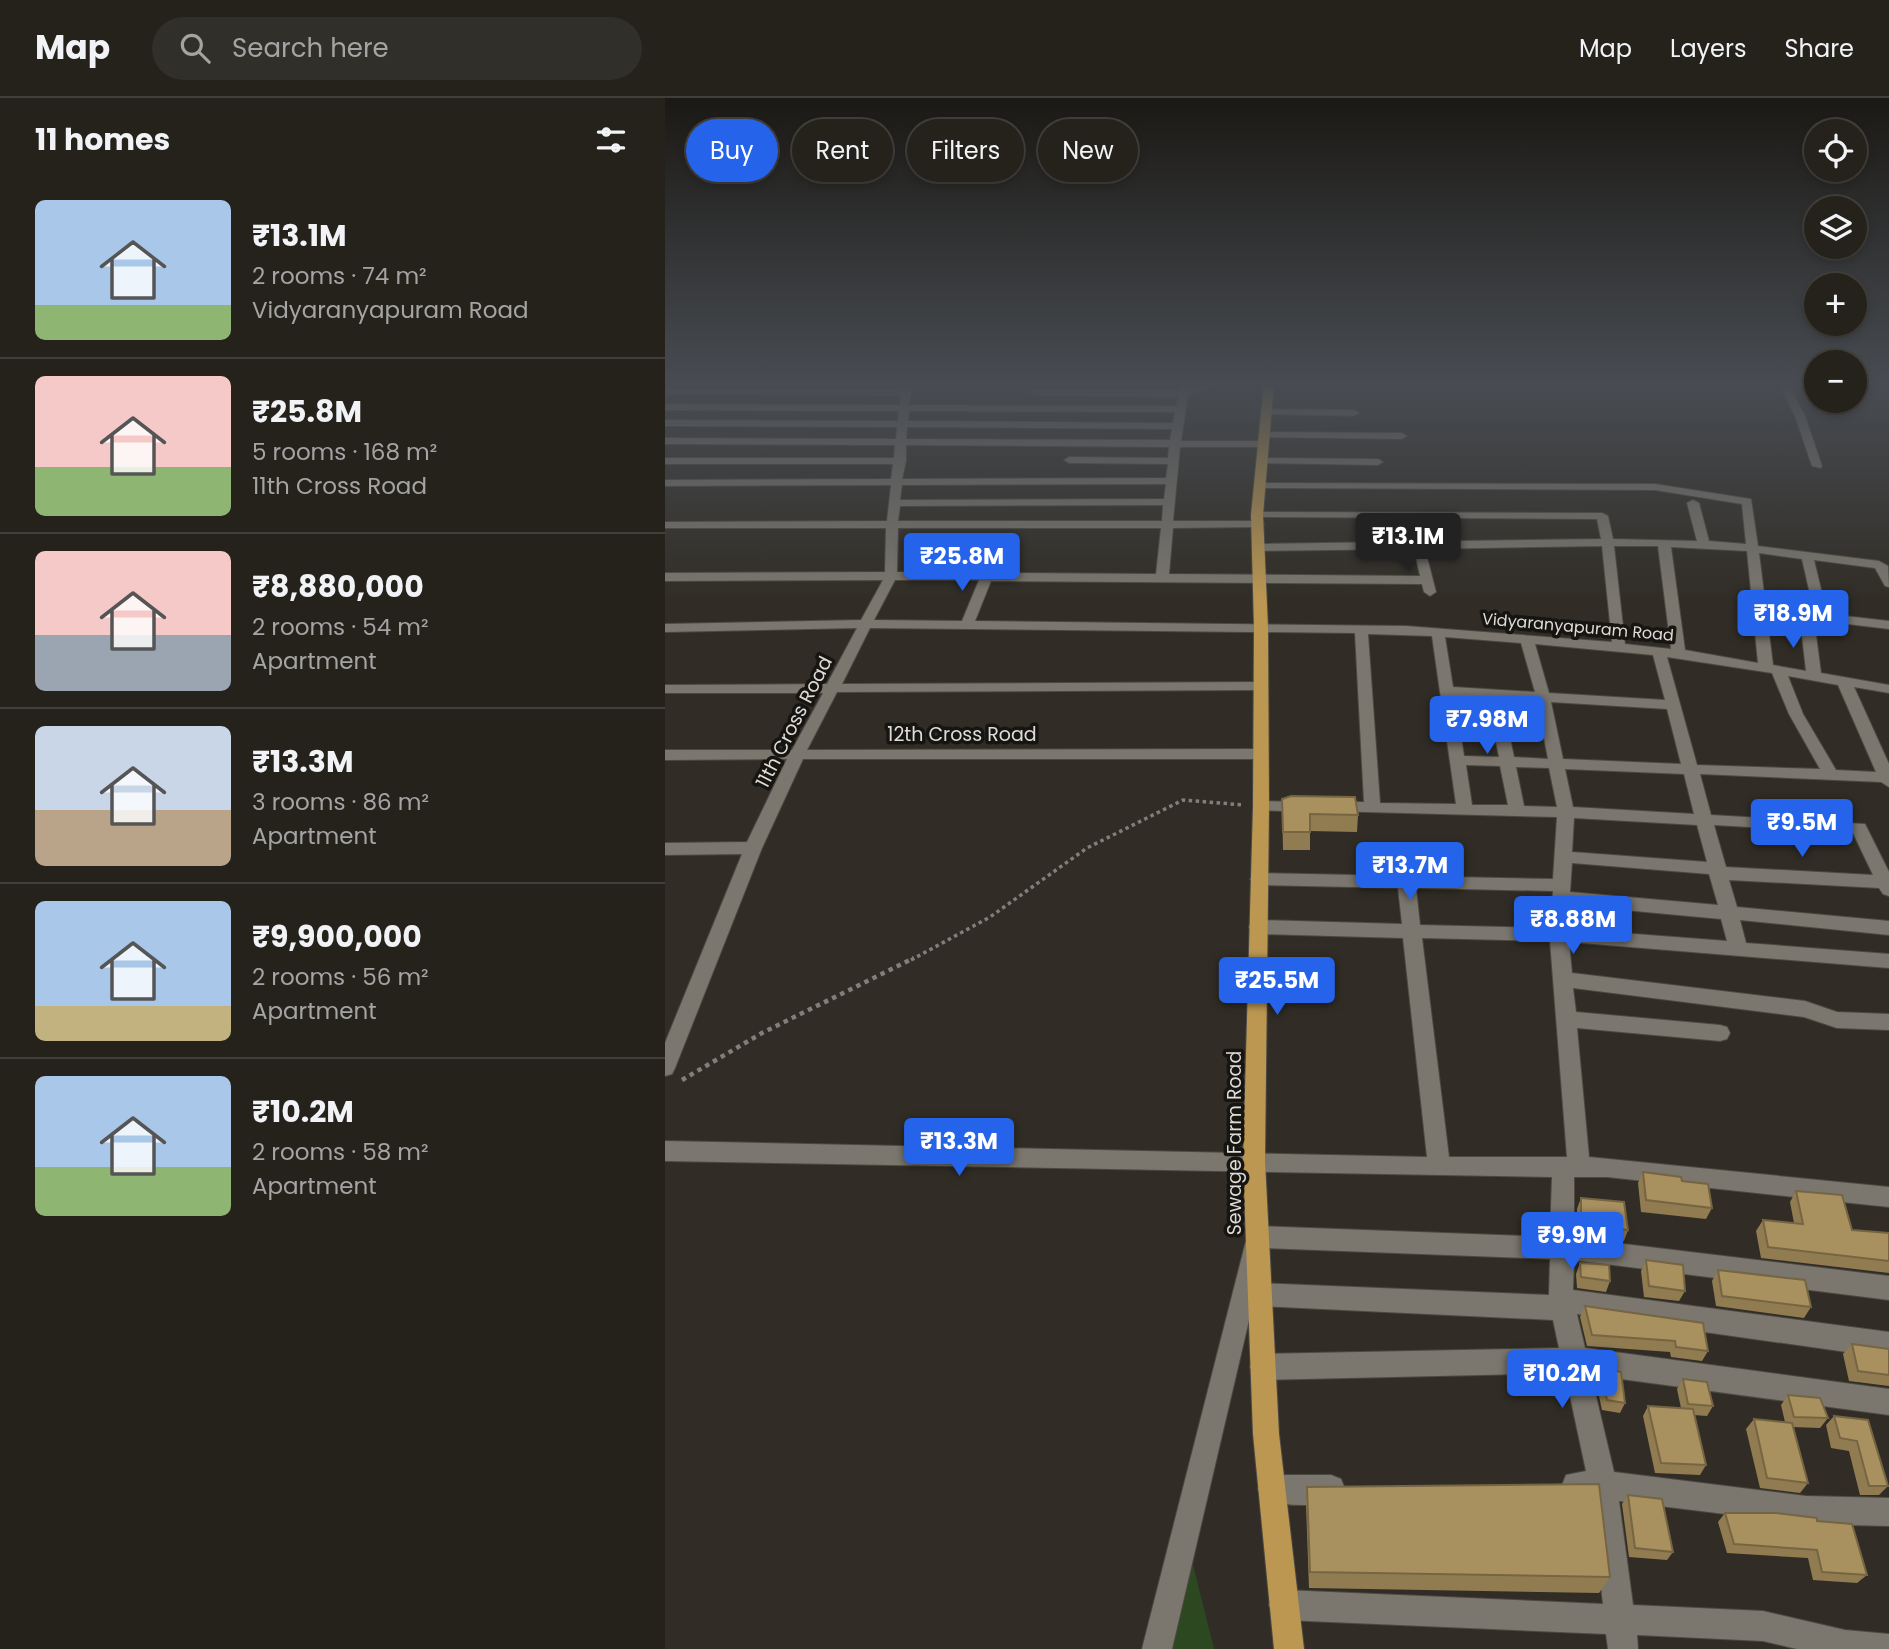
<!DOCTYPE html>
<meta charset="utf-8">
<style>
body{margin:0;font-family:Poppins,sans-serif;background:#312f29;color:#f1f3f6;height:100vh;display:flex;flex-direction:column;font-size:26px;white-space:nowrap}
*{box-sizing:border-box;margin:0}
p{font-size:23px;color:#a3a4a3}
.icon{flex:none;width:38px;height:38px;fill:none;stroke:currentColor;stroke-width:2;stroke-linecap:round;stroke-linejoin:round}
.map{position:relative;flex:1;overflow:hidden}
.sheet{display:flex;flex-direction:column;background:#25221c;width:665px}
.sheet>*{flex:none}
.top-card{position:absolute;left:21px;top:21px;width:665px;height:63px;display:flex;gap:14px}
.fabs{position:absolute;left:1139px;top:21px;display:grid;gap:14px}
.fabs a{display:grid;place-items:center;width:63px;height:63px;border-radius:50%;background:#25221c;box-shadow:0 4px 10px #0003,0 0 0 2px #423f3b;font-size:35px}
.price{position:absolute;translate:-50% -60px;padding:0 16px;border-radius:7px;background:#2563eb;color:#fff;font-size:23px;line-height:46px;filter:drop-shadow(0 2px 4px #0008)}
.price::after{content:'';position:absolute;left:50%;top:42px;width:21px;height:16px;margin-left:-10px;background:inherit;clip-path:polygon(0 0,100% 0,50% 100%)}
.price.active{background:#222;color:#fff}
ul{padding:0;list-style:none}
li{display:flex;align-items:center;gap:21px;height:175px;padding:0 35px}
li+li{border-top:2px solid #423f3b}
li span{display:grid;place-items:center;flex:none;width:196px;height:140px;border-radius:10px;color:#555}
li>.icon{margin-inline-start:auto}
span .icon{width:84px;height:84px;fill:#fffc;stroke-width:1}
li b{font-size:30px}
h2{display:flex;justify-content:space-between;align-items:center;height:84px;padding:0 35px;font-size:30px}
.tag{padding:0 24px;border-radius:32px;background:#25221c;box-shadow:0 4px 10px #0003,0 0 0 2px #423f3b;font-size:24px;line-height:63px}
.tag.active{background:#2563eb;color:#fff}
header{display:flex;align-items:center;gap:42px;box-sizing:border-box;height:98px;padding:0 35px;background:#25221c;border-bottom:2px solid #423f3b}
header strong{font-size:33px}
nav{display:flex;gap:38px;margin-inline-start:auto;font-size:24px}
.search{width:490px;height:63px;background:#312f29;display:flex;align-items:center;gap:18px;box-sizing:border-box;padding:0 24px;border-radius:38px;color:#a3a4a3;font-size:26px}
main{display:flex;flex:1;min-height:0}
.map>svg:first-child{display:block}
.green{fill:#2c4821}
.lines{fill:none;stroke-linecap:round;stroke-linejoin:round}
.minor-casing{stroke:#4c4943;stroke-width:2}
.major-casing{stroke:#4c4943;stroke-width:2}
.path-far1{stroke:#827e79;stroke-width:3.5;stroke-dasharray:3.5 3.5;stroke-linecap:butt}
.path{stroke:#827e79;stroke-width:4.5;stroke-dasharray:4.5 4.5;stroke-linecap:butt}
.minor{fill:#7b776e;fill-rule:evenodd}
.major{fill:#bb9751;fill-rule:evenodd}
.wall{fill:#917c52}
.building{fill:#a9905f;stroke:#766542;stroke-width:2}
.labels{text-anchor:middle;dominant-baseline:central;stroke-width:7;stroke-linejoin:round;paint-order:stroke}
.far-street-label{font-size:16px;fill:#dfdcd8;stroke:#171512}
.street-label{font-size:19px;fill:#dfdcd8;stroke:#171512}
</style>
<header>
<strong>Map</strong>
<div class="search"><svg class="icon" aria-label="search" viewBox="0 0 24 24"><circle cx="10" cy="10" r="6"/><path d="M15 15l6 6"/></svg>Search here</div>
<nav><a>Map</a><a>Layers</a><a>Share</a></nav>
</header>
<main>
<section class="sheet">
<h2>11 homes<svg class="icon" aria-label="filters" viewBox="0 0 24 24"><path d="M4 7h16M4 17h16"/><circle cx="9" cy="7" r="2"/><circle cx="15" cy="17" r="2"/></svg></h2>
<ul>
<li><span style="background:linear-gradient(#a9c7e8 75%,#8fb573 0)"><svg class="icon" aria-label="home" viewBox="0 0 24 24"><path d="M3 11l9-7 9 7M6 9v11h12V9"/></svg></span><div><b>₹13.1M</b><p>2 rooms · 74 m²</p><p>Vidyaranyapuram Road</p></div></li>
<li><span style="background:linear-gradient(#f6c9c9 65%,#8fb573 0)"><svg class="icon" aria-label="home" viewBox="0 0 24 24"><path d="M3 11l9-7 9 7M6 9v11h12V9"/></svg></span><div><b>₹25.8M</b><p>5 rooms · 168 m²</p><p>11th Cross Road</p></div></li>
<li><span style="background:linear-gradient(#f6c9c9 60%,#9aa5b1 0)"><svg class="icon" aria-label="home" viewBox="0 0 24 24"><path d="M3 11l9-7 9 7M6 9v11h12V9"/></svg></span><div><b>₹8,880,000</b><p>2 rooms · 54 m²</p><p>Apartment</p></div></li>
<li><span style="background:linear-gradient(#c9d6e8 60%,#b9a48a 0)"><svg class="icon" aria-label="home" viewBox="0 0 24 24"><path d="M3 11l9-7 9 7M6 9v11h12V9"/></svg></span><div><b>₹13.3M</b><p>3 rooms · 86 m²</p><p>Apartment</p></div></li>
<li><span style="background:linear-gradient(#a9c7e8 75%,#c2b280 0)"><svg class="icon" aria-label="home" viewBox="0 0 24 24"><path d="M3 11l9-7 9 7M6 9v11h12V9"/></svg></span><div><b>₹9,900,000</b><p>2 rooms · 56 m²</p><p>Apartment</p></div></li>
<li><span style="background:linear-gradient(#a9c7e8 65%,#8fb573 0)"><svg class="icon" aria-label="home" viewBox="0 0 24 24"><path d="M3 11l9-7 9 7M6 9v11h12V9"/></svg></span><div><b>₹10.2M</b><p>2 rooms · 58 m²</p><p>Apartment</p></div></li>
</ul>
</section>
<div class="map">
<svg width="1224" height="1551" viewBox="0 0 1224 1551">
<rect width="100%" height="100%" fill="#312d26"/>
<path class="green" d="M520 1435 549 1551H497Z"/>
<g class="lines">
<g class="minor-casing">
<path id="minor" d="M237 285H247L244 307 511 308 513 299 370 297 365 294 370 291 514 293 515 285H525L524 291 542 285H557L523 297 516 343H597L602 346 597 349H515L508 423H593L599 426 593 429 508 430 504 476 755 478 749 451 589 453V447L593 446 936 441 932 421 588 419 586 417 592 414 937 415 943 418 948 441 1032 443 1022 405 1028 402 1034 405 1044 443 1081 446 1077 406 990 392 590 390 589 388 594 385 990 386 1086 401 1093 448 1214 463 1223 468 1224 489 1220 488 1210 470 1149 462 1162 516 1224 523V531L1149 522 1156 575 1224 587V595L1189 589 1224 666V689L1216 684 1035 676 1046 717 1200 726 1224 774V798L1218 796 1214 790 1064 782 1072 809 1224 823V837L1075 822 1081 845 1224 856V870L904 844 907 875 1140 903 1172 914 1224 916V932L1172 930 1139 919 908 890 911 914 1055 927 1062 929 1065 935 1062 941 1055 943 912 930 924 1059 1224 1089V1109L942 1079H909V1140L1224 1178V1202L909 1162 908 1192 1224 1234V1260L912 1216 920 1250 1224 1291V1317L926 1277 949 1374 1141 1398 1224 1400V1428L1141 1426 954 1403 968 1507 1098 1513 1180 1532 1224 1536V1551H1132L1098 1543 972 1537 973 1551H943L941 1536 619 1522 608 1518 604 1507 608 1496 619 1492 938 1506 926 1401H911L901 1397 897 1387 901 1377 921 1373 900 1275 598 1282 589 1278 585 1269 589 1260 598 1256 894 1250 888 1222 595 1208 588 1205 507 1551H477L584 1131 592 1128 885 1139 887 1079 0 1063V1043L762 1059 738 840 593 836 586 834 584 829 586 824 593 822 737 826 733 790 594 787 585 781 594 775 888 781 892 719 663 713 661 709 669 704H699L690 535 205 530 177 586 594 584 601 588 594 592 172 594 142 652 594 651 602 656 594 661H138L97 750 10 970 7 976 0 978V945L77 756 0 757V745L82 744 122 661 0 662V652H127L158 595H0V587L162 586 192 530 0 534V526L196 522 218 482 0 483V475L220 474 221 430H0V424L222 423 226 387 0 388V382L226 381 228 366H0V360H229L230 347 0 346V340L231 341 232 329 0 328V322L233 323 234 313 0 312V306L235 307 236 297 2 296 0 291H237ZM244 313 510 314 508 325 243 323ZM242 329 507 331 505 342 241 341ZM241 347 504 349 503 360 404 359 399 362 404 365 503 366 501 380 237 381 241 363ZM501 386 499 401 235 402 237 387ZM498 407 497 423H233L235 408ZM233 430H496L491 476 232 474ZM937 448 947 544 741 528 310 523 326 483 757 486 759 494 765 498 771 494 760 451ZM949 448H993L1006 551 960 546ZM1006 449 1082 453 1093 565 1020 552ZM1094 455 1137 461 1149 514 1141 515 1135 521 1141 573 1108 567ZM230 482H314L297 523 209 522ZM703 536 767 538 791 706 715 705ZM780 539 856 545 870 594 788 589ZM870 546 988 557 1000 602 884 595ZM1002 559 1107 575 1124 616 1155 671 1032 667ZM1123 578 1173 587 1211 674 1171 672 1138 616ZM790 598 822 600 834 659 799 658ZM837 601 872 603 883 661 849 659ZM886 604 1002 611 1016 666 898 661ZM801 667 835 668 843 707H807ZM851 669 884 670 892 709 859 708ZM900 671 1019 676 1029 716 908 709ZM909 720 1032 727 1042 764 907 754ZM1049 727 1188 735 1208 777 1061 769ZM907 765 1044 776 1053 807 905 794ZM751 790 888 793 885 830 755 827ZM905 807 1056 821 1062 843 904 831ZM757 840 885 843 902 1059H784ZM601 1150 885 1161 884 1197 593 1185Z
M1113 285H1122L1140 318 1157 368 1156 370 1147 368 1130 318Z
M600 311 689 312 694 315 689 318 597 316 595 314Z
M598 334 737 335 742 338 737 341 594 339 593 337Z
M597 360 713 361 718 364 713 367 593 365V361Z
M596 703 641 704 649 709 641 714 590 712 588 708 590 704Z
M607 1377H666L676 1381 680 1391 676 1401C656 1409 617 1409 597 1401L593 1391 597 1381Z"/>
</g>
<g class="major-casing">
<path id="major" d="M599 285H609L598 417 603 530 604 708 600 1063 614 1336 639 1551H609L588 1336 578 1063 588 708 589 530 586 417Z"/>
</g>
<path class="path-far1" d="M246 862 325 819 422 750 518 702 579 707"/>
<path class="path" d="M17 982 97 935 249 860"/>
<use href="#minor" class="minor"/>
<use href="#major" class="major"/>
</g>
<path class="wall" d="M617 701 693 717 692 734 645 733V752H618Z
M978 1074 1017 1083 1047 1110 1041 1121 976 1114 973 1085Z
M1131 1093 1187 1132 1224 1135V1175L1096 1160 1091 1133 1098 1122 1129 1125 1125 1104Z
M916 1100 963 1132 959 1143 912 1138V1111Z
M981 1162 1020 1193 1014 1203 979 1199 976 1173Z
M915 1165 945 1183 941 1194 912 1190 911 1176Z
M1053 1172 1146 1209 1139 1220 1051 1208 1047 1183Z
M920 1208 1043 1253 1037 1263 1006 1259 1005 1254 922 1248 915 1219Z
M1187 1246 1224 1251V1288L1184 1283 1178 1256Z
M935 1270 960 1305 955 1315 937 1312 930 1280Z
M1018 1281 1048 1308 1042 1318 1029 1317 1041 1367 1035 1377 990 1375 978 1318 983 1308 1016 1310 1012 1291Z
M1123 1297 1163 1320 1155 1330 1128 1329 1143 1385 1135 1395 1095 1390 1081 1331 1089 1321 1120 1324 1116 1307Z
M1169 1318 1203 1322 1223 1388 1214 1397H1195L1184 1353 1166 1350 1161 1327Z
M642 1389 945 1479 934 1495 644 1490 641 1407Z
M963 1397 1008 1454 1002 1462 964 1459 957 1406Z
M1060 1415 1152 1423 1202 1477 1192 1485 1148 1482 1143 1460 1062 1455 1053 1424Z"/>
<path class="building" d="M626 698 690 699 693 717 645 716V734H618L617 701Z
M978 1074 1016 1079 1017 1083 1043 1086 1047 1110 981 1102Z
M1131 1093 1177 1097 1187 1132 1224 1135V1163L1103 1149 1098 1122 1138 1126Z
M916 1100 959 1104 963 1132 916 1127Z
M981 1162 1018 1167 1020 1193 984 1188Z
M915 1165 944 1167 945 1183 916 1179Z
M1053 1172 1140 1182 1146 1209 1057 1198Z
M920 1208 1038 1225 1043 1253 1011 1249 1010 1243 927 1237Z
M1187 1246 1224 1251V1277L1193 1273Z
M935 1270 956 1274 960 1305 942 1302Z
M1018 1281 1042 1284 1048 1308 1023 1306Z
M1123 1297 1155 1300 1163 1320 1129 1319Z
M983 1308 1028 1311 1041 1367 996 1365Z
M1169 1318 1203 1322 1223 1388H1204L1192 1343 1175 1340Z
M1089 1321 1127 1325 1143 1385 1102 1380Z
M934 1386 945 1479 645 1474 642 1389Z
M963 1397 997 1401 1008 1454 970 1450Z
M1060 1415H1111L1152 1420V1423L1187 1426 1202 1477 1157 1474 1152 1452 1069 1446Z"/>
<linearGradient id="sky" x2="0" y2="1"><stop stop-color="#1b1915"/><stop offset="0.57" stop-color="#484c52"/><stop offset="1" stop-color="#484c52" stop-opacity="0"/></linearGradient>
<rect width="1224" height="503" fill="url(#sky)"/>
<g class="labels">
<g class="far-street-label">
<text transform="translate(913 529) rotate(5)">Vidyaranyapuram Road</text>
</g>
<g class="street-label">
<text transform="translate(129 624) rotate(-63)">11th Cross Road</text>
<text x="297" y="636">12th Cross Road</text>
<text transform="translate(569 1045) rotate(-90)">Sewage Farm Road</text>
</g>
</g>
</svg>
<div class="fabs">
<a><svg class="icon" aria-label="locate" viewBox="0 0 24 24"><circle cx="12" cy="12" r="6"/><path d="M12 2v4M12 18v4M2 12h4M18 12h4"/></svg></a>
<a><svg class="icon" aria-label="layers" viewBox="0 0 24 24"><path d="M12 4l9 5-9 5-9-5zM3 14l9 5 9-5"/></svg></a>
<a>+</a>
<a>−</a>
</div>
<b class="price active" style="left:743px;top:475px">₹13.1M</b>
<b class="price" style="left:297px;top:495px">₹25.8M</b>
<b class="price" style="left:1128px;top:552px">₹18.9M</b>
<b class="price" style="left:822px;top:658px">₹7.98M</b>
<b class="price" style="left:1137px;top:761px">₹9.5M</b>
<b class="price" style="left:745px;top:804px">₹13.7M</b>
<b class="price" style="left:908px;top:858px">₹8.88M</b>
<b class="price" style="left:612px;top:919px">₹25.5M</b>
<b class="price" style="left:294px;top:1080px">₹13.3M</b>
<b class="price" style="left:907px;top:1174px">₹9.9M</b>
<b class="price" style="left:897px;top:1312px">₹10.2M</b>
<div class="top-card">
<a class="tag active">Buy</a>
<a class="tag">Rent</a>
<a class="tag">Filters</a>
<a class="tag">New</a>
</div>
</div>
</main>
